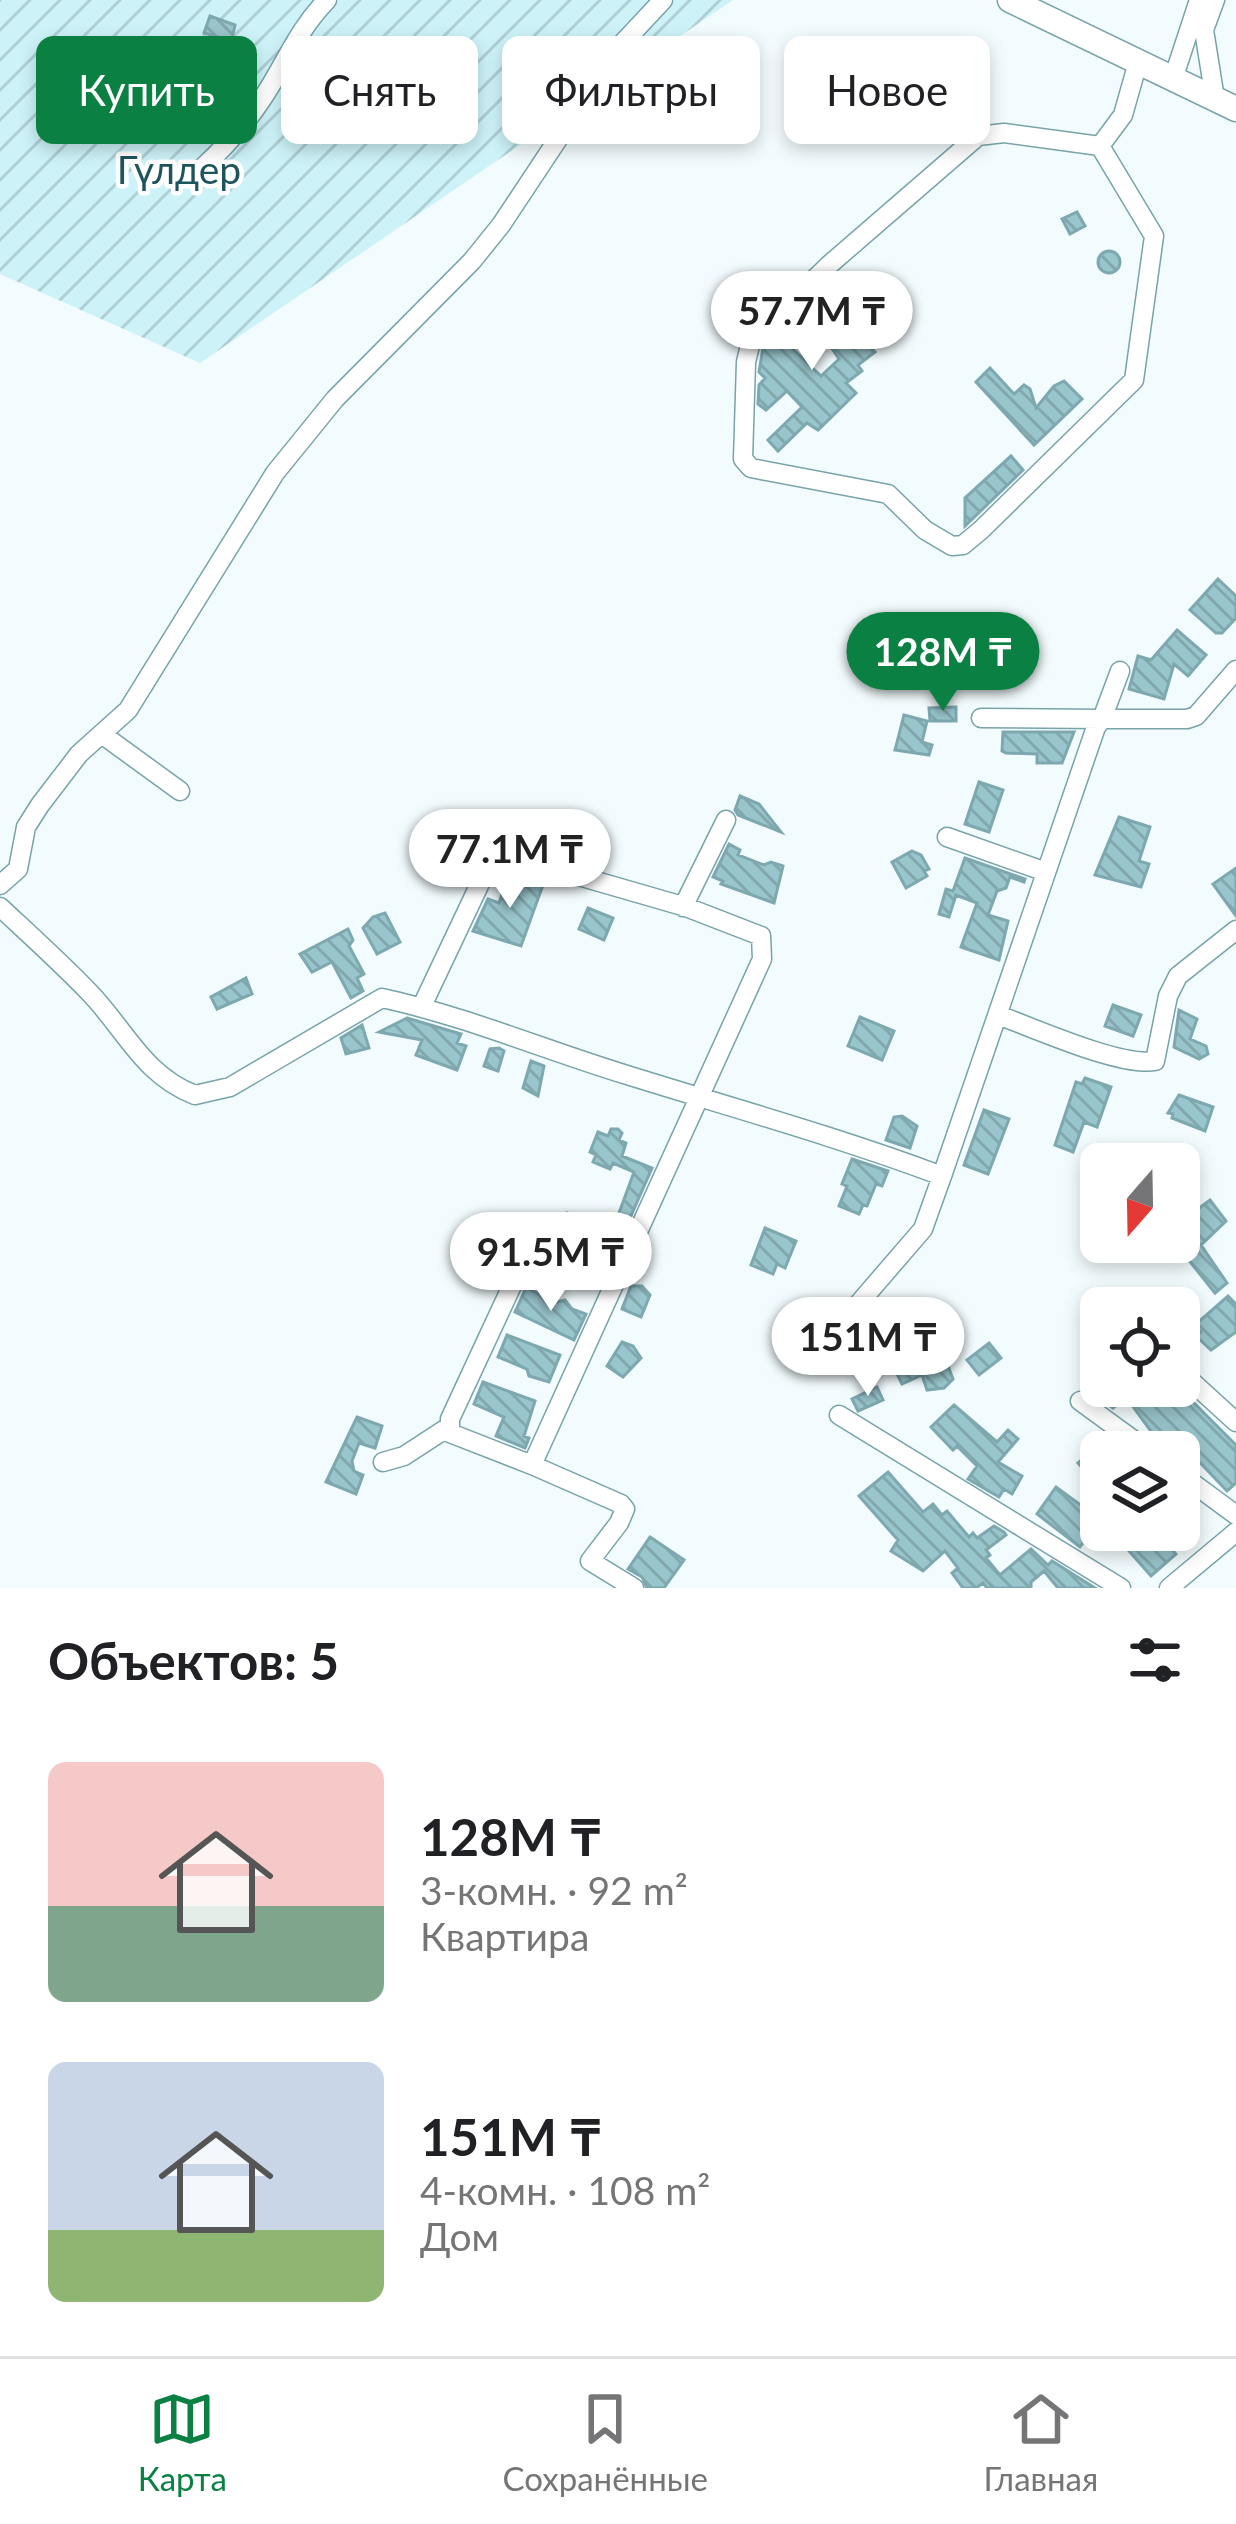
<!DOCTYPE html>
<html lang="ru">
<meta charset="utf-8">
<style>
body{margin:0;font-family:Lato,sans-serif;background:#f6f6f6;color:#202124;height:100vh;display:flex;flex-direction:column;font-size:45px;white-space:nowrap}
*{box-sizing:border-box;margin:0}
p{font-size:39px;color:#757577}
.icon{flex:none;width:66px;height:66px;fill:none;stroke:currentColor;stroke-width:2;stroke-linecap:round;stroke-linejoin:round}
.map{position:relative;height:1588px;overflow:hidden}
.side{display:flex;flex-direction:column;background:#fff;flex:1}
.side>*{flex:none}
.hud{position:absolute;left:36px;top:36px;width:1164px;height:108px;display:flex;gap:24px}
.needle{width:78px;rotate:200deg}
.fabs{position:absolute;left:1080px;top:1143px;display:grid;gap:24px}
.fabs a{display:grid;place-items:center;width:120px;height:120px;border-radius:18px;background:#fff;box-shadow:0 6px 18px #0003;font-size:60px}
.price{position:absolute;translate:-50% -102px;padding:0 27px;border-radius:42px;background:#fff;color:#222;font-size:39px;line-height:78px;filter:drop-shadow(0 3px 6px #0008)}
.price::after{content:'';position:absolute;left:50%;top:72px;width:36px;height:27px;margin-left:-18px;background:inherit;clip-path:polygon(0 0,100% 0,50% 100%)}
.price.selected{background:#0b8043;color:#fff}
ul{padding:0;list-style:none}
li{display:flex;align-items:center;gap:36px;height:300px;padding:0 48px}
li span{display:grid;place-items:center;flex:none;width:336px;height:240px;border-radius:18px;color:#555}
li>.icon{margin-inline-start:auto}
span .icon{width:144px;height:144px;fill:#fffc;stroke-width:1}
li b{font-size:51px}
h2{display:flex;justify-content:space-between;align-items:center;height:144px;padding:0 48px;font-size:51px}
.tag{padding:0 42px;border-radius:18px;background:#fff;box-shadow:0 6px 18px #0003;font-size:42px;line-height:108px}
.tag.selected{background:#0b8043;color:#fff}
.tabs{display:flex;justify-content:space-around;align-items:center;height:168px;border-top:3px solid #e0e0e0;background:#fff;font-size:33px;color:#757577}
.tabs a{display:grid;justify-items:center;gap:6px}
.tabs .selected{color:#0b8043}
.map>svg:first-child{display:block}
.garden{fill:url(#garden-furrows)}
.building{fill:url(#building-back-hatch);stroke:#7da8af;stroke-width:3}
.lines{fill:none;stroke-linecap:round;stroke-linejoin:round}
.minor-casing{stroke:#77a3a9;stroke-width:21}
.major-casing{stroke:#77a3a9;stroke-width:27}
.minor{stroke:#fff;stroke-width:18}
.major{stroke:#fff;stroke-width:24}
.labels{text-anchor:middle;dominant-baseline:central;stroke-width:9;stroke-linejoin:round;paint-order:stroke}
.park-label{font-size:39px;fill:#1e545c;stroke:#fff}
</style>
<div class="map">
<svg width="1236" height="1588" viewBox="0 0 1236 1588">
<defs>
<pattern id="garden-furrows" width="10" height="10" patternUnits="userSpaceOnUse" patternTransform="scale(3)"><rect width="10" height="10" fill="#cdf3f9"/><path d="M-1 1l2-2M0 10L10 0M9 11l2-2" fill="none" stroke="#aecfd5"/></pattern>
<pattern id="building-back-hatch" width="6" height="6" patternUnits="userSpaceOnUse" patternTransform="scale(3)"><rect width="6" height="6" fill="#99c5cc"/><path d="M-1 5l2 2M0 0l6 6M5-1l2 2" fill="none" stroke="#82a8ae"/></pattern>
</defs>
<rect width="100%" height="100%" fill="#f2fbfd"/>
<path class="garden" d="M0 0H733L200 363 0 274Z"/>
<path class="building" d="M210 16 235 25 229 53 214 48 218 37 204 33Z
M1077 212 1085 226 1070 234 1062 219Z
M1098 262a11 11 0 1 1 22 0a11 11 0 1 1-22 0Z
M824 292 861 346 867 342 875 352 858 365 862 371 846 383 856 393 818 430 807 423 778 451 768 440 802 407 787 391 766 410 758 404 759 385 765 378 759 372 763 348 777 334 821 376 839 359 805 309Z
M990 368 1014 394 1024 385 1030 389 1036 408 1054 386 1064 381 1082 399 1034 445 976 382Z
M1011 456 1023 470 965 526V498Z
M1218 579 1236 596V618L1222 633H1216L1190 610Z
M1177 630 1206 655 1188 676 1174 664 1164 699 1129 689 1138 656 1151 660Z
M956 707V721H930L929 708Z
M904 715 927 721 922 742 932 745 929 755 895 750Z
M1003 732H1074L1062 763H1037V754L1006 753 1002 751Z
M979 782 1003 790 989 832 965 824Z
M740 796 759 804 781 832 738 815 735 810Z
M1119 817 1150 827 1139 861 1149 864 1141 887 1095 875Z
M729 844 740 850 738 855 764 865 771 862 783 866 774 903 721 884 723 881 713 877Z
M912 851 921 855 929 869 924 871 927 876 906 888 892 862Z
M965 858 1025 879 1024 882 1010 877 1006 888 997 891 988 915 1008 921 999 960 961 947 977 903 956 895 949 917 939 914 946 889 953 891Z
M1236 868V916L1213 884Z
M513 874 543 885 521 946 473 931 488 899 499 903 507 879 511 881Z
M588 908 613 918 604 940 579 929Z
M385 913 400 942 377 954 363 928 373 917Z
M348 929 353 940 349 946 364 974 357 978 363 991 351 998 332 962 312 972 300 954Z
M246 978 252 994 217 1009 211 997Z
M1113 1005 1141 1015 1133 1036 1105 1026Z
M1179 1010 1197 1019 1190 1039 1206 1046 1208 1054 1199 1059 1174 1047Z
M860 1017 894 1031 882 1060 848 1046Z
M407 1018 461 1034 457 1043 466 1046 457 1070 416 1055 422 1040 379 1032Z
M362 1025 369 1048 346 1054 341 1038Z
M499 1048 504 1051 498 1071 484 1066 490 1049Z
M531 1061 544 1066 538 1096 523 1088Z
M1085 1078 1111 1087 1097 1127 1084 1122 1073 1152 1055 1145 1076 1082 1082 1084Z
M1179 1095 1213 1107 1205 1131 1172 1118 1173 1114 1168 1113Z
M984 1110 1009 1119 988 1174 964 1165Z
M902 1116 917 1126 910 1148 886 1140 894 1117Z
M611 1129H618L622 1133 619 1140 626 1143 622 1156 652 1168 630 1218 619 1213 634 1172 613 1163 610 1169 593 1162 596 1155 590 1152 598 1132 608 1136Z
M852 1159 888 1171 882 1186 876 1184 867 1206 863 1205 859 1214 839 1206 847 1186 842 1184Z
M1210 1200 1226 1221 1201 1245 1227 1283 1215 1293 1179 1248V1223Z
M567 1213 598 1225 588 1252 577 1247 565 1278 536 1267 547 1242 555 1245Z
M765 1228 796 1241 785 1268 777 1264 773 1274 751 1265Z
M631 1286H642L650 1295 641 1317 622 1309Z
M526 1288 557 1302 565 1300 572 1309 586 1314 574 1340 515 1312Z
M1228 1296 1236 1304V1332L1211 1350 1196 1336 1201 1332 1195 1325Z
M507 1335 560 1355 549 1382 529 1376 527 1369 498 1357Z
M622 1342 633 1346 641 1358 623 1377 607 1366Z
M989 1343 1001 1358 979 1375 967 1360Z
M944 1355 953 1379 944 1388 927 1390 922 1375 902 1384 897 1374Z
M483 1382 535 1401 524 1436 529 1438 525 1448 496 1436 504 1417 474 1404Z
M1107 1386H1157L1169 1403 1183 1392 1236 1445V1483L1227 1491 1187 1449 1166 1452 1126 1397 1113 1408 1103 1401 1113 1393Z
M877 1387 883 1400 858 1411 852 1399Z
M954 1405 997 1442 1008 1430 1018 1439 998 1462 1022 1476 1012 1494 1004 1489 999 1497 968 1479 977 1466 957 1446 953 1450 931 1427Z
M357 1417 382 1426 375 1448 359 1443 352 1461 354 1471 363 1475 356 1494 326 1482Z
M1101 1444V1490L1078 1463Z
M888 1472 923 1512 933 1504 942 1515 947 1511 969 1537 973 1533 977 1538 994 1526 1004 1532 1006 1535 986 1550 990 1555 986 1558 1000 1575 1031 1549 1048 1565 1052 1561 1095 1588H1058L1044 1571 1031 1582V1588H987L983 1583 976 1588H963L952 1573 958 1568 945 1551 923 1571 891 1551 898 1540 859 1496Z
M1056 1487 1101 1520 1080 1547 1037 1514Z
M1155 1530 1176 1554 1151 1576 1129 1551Z
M650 1537 684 1560 664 1588H647L642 1577 628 1569Z"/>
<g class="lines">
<g class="minor-casing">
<path id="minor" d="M1215 0 1204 30 1215 99
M1173 79 1199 0
M1100 146 1154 236 1134 380 981 530 963 545 952 546 925 530 888 494 751 468 743 459 746 362 751 341 829 265 978 136 1004 133 1100 146 1123 115 1138 62
M198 172C220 152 243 127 260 102 285 66 295 33 327 0
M981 718 1102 719 1120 671
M103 735 180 791
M947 837 1046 872
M0 885 18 869 26 827 40 805 79 754 128 710 275 473 335 399 472 261 501 225 619 47 663 0
M0 907C30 935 60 962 89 992 125 1029 143 1075 195 1095L230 1087 382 998C465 1016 545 1050 627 1075 733 1108 838 1137 942 1176L1096 727 1102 719H1187L1196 716 1236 670
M683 907 726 820
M422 1006 484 875 499 853 686 907 761 936 762 959 532 1465 621 1504 625 1509 619 1523 590 1561 634 1588
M998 1015C1034 1028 1120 1067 1155 1061L1168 996 1178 976 1236 930
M829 1338 923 1229 942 1176
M1179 1370 1236 1422
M1080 1401 1150 1452
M839 1415 1121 1588
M383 1462 404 1456 450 1426
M532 1465 450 1433V1419L535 1236
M1179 1473 1236 1515
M1169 1588 1236 1532"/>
</g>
<g class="major-casing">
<path id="major" d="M1010 0 1236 109"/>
</g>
<use href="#minor" class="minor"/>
<use href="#major" class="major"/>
</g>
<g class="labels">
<g class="park-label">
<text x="179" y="169">Гүлдер</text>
</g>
</g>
</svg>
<div class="fabs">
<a><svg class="needle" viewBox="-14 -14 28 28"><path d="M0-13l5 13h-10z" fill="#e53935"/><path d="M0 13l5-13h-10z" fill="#757577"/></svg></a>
<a><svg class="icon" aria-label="locate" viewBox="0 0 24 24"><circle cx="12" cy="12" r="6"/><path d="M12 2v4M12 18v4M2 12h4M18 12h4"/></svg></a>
<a><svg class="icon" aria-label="layers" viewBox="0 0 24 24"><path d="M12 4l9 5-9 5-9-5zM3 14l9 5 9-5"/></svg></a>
</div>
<b class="price" style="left:812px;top:373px">57.7M ₸</b>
<b class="price selected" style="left:943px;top:714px">128M ₸</b>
<b class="price" style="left:510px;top:911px">77.1M ₸</b>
<b class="price" style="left:551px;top:1314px">91.5M ₸</b>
<b class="price" style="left:868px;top:1399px">151M ₸</b>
<div class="hud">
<a class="tag selected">Купить</a>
<a class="tag">Снять</a>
<a class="tag">Фильтры</a>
<a class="tag">Новое</a>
</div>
</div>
<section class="side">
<h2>Объектов: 5<svg class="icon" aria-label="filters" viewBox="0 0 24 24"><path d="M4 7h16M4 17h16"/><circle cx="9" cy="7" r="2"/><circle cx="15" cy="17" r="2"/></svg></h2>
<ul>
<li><span style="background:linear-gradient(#f6c9c9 60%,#7fa58c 0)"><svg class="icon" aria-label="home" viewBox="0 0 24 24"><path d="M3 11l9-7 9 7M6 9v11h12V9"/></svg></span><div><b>128M ₸</b><p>3-комн. · 92 m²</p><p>Квартира</p></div></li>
<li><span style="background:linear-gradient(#c9d6e8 70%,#8fb573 0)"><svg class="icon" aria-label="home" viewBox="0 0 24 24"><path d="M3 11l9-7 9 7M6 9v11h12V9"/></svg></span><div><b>151M ₸</b><p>4-комн. · 108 m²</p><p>Дом</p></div></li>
</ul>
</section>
<nav class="tabs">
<a class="selected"><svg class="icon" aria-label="map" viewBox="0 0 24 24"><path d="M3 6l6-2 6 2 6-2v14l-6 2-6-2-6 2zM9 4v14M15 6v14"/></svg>Карта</a>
<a><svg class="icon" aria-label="saved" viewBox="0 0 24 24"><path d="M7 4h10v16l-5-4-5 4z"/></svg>Сохранённые</a>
<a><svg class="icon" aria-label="home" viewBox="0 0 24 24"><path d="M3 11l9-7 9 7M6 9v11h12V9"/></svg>Главная</a>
</nav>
